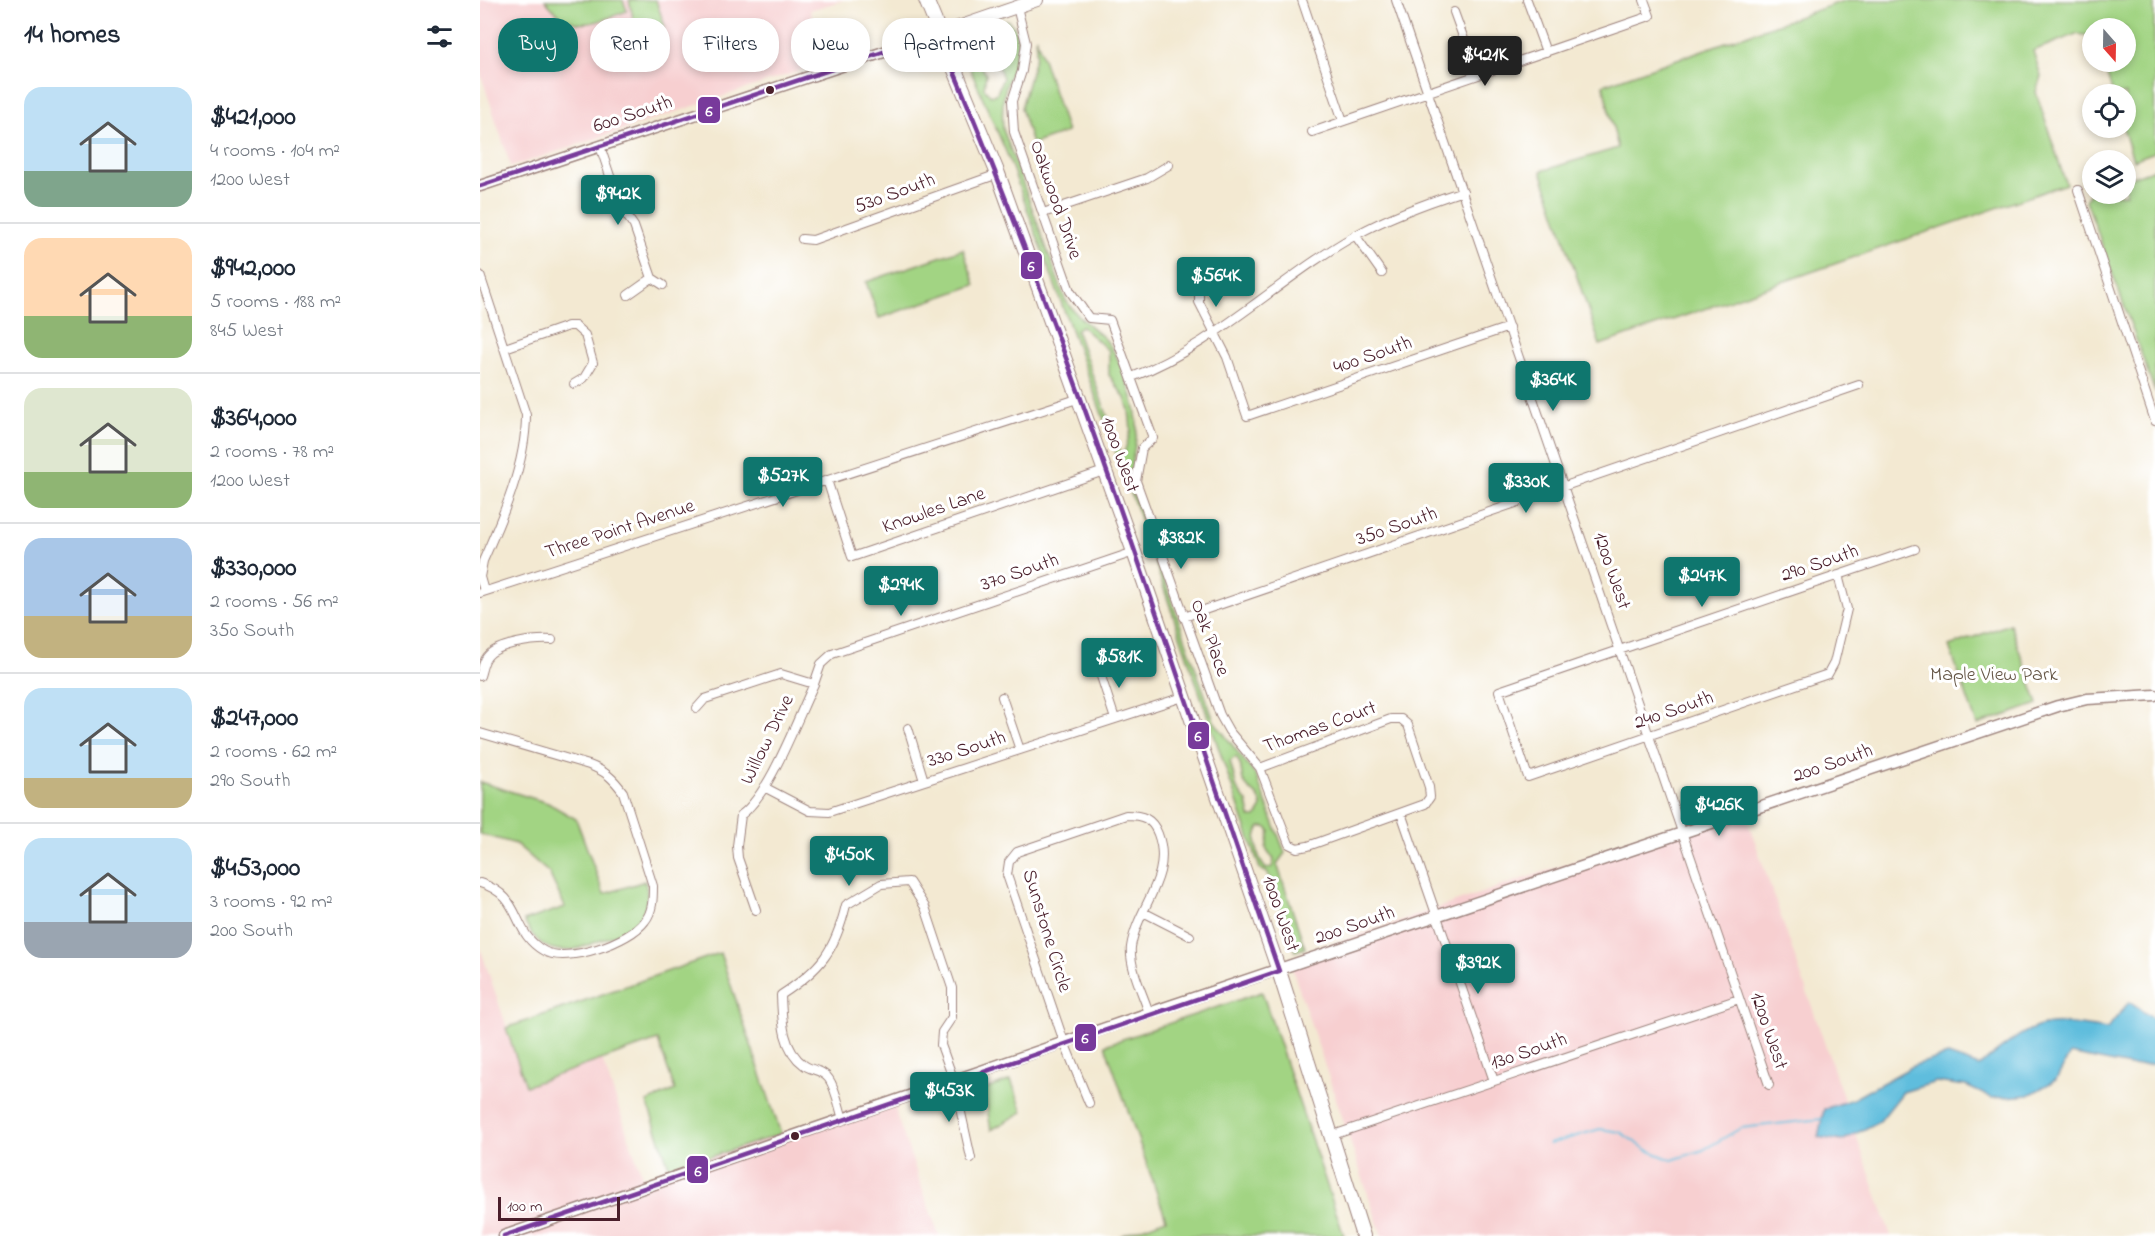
<!DOCTYPE html>
<meta charset="utf-8">
<style>
body{margin:0;font-family:"Indie Flower",sans-serif;background:#f6f6f7;color:#1f2937;height:100vh;display:flex;flex-direction:column;font-size:22px;white-space:nowrap}
*{box-sizing:border-box;margin:0}
p{font-size:20px;color:#747a83}
.icon{flex:none;width:33px;height:33px;fill:none;stroke:currentColor;stroke-width:2;stroke-linecap:round;stroke-linejoin:round}
.map{position:relative;flex:1;overflow:hidden}
.panel{display:flex;flex-direction:column;background:#fff;width:480px}
.panel>*{flex:none}
.top-card{position:absolute;left:18px;top:18px;width:570px;height:54px;display:flex;gap:12px}
.needle{width:39px;rotate:160deg}
.buttons{position:absolute;left:1602px;top:18px;display:grid;gap:12px}
.buttons a{display:grid;place-items:center;width:54px;height:54px;border-radius:50%;background:#fff;box-shadow:0 3px 9px #0003;font-size:30px}
.scale{position:absolute;left:18px;bottom:15px;width:122px;box-sizing:border-box;padding-left:6px;border:3px solid #4a1f2b;border-top:0;font-size:16px;line-height:21px;white-space:nowrap;color:#4a1f2b;-webkit-text-stroke:4px #fff;paint-order:stroke}
.price{position:absolute;translate:-50% -51px;padding:0 14px;border-radius:6px;background:#0f766e;color:#fff;font-size:20px;line-height:39px;filter:drop-shadow(0 2px 3px #0008)}
.price::after{content:'';position:absolute;left:50%;top:36px;width:18px;height:14px;margin-left:-9px;background:inherit;clip-path:polygon(0 0,100% 0,50% 100%)}
.price.current{background:#222;color:#fff}
ul{padding:0;list-style:none}
li{display:flex;align-items:center;gap:18px;height:150px;padding:0 24px}
li+li{border-top:2px solid #e0e1e3}
li span{display:grid;place-items:center;flex:none;width:168px;height:120px;border-radius:18px;color:#555}
li>.icon{margin-inline-start:auto}
span .icon{width:72px;height:72px;fill:#fffc;stroke-width:1}
li b{font-size:26px}
h2{display:flex;justify-content:space-between;align-items:center;height:72px;padding:0 24px;font-size:26px}
.tag{padding:0 21px;border-radius:24px;background:#fff;box-shadow:0 3px 9px #0003;font-size:21px;line-height:54px}
.tag.current{background:#0f766e;color:#fff}
main{display:flex;flex:1;min-height:0}
.map>svg:first-child{display:block}
.built{fill:#f7cfd0}
.green{fill:#a2d483;stroke:#767a57;stroke-width:1.5;fill-rule:evenodd}
.water{fill:#5fbddd;stroke:#546e84;stroke-width:1.5}
.lines{fill:none;stroke-linecap:round;stroke-linejoin:round}
.stream{stroke:#5fbddd;stroke-width:2}
.minor-casing{stroke:#9e847e;stroke-width:10}
.tertiary-casing{stroke:#9e847e;stroke-width:13}
.secondary-casing{stroke:#9e847e;stroke-width:14}
.primary-casing{stroke:#9e847e;stroke-width:16}
.minor{stroke:#fff;stroke-width:8}
.tertiary{stroke:#fff;stroke-width:10}
.secondary{stroke:#fff;stroke-width:12}
.primary{stroke:#fff;stroke-width:14}
.bus-1-casing{stroke:#fff;stroke-width:9}
.bus-1{stroke:#783a9b;stroke-width:4.5}
.bus-dot{fill:#4a1f2b;stroke:#fff;stroke-width:2}
.labels{text-anchor:middle;dominant-baseline:central;stroke-width:6;stroke-linejoin:round;paint-order:stroke}
.street-label{font-size:20px;fill:#4a1f2b;stroke:#fff}
.park-label{font-size:20px;fill:#645545;stroke:#fff}
.line-badge{stroke:#fff;stroke-width:2}
.badge-label{font-size:16px;text-anchor:middle;font-weight:bold;fill:#fff}
</style>
<main>
<section class="panel">
<h2>14 homes<svg class="icon" aria-label="filters" viewBox="0 0 24 24"><path d="M4 7h16M4 17h16"/><circle cx="9" cy="7" r="2"/><circle cx="15" cy="17" r="2"/></svg></h2>
<ul>
<li><span style="background:linear-gradient(#bfe0f5 70%,#7fa58c 0)"><svg class="icon" aria-label="home" viewBox="0 0 24 24"><path d="M3 11l9-7 9 7M6 9v11h12V9"/></svg></span><div><b>$421,000</b><p>4 rooms · 104 m²</p><p>1200 West</p></div></li>
<li><span style="background:linear-gradient(#ffd9b3 65%,#8fb573 0)"><svg class="icon" aria-label="home" viewBox="0 0 24 24"><path d="M3 11l9-7 9 7M6 9v11h12V9"/></svg></span><div><b>$942,000</b><p>5 rooms · 188 m²</p><p>845 West</p></div></li>
<li><span style="background:linear-gradient(#dfe7d0 70%,#8fb573 0)"><svg class="icon" aria-label="home" viewBox="0 0 24 24"><path d="M3 11l9-7 9 7M6 9v11h12V9"/></svg></span><div><b>$364,000</b><p>2 rooms · 78 m²</p><p>1200 West</p></div></li>
<li><span style="background:linear-gradient(#a9c7e8 65%,#c2b280 0)"><svg class="icon" aria-label="home" viewBox="0 0 24 24"><path d="M3 11l9-7 9 7M6 9v11h12V9"/></svg></span><div><b>$330,000</b><p>2 rooms · 56 m²</p><p>350 South</p></div></li>
<li><span style="background:linear-gradient(#bfe0f5 75%,#c2b280 0)"><svg class="icon" aria-label="home" viewBox="0 0 24 24"><path d="M3 11l9-7 9 7M6 9v11h12V9"/></svg></span><div><b>$247,000</b><p>2 rooms · 62 m²</p><p>290 South</p></div></li>
<li><span style="background:linear-gradient(#bfe0f5 70%,#9aa5b1 0)"><svg class="icon" aria-label="home" viewBox="0 0 24 24"><path d="M3 11l9-7 9 7M6 9v11h12V9"/></svg></span><div><b>$453,000</b><p>3 rooms · 92 m²</p><p>200 South</p></div></li>
</ul>
</section>
<div class="map">
<svg width="1675" height="1236" viewBox="0 0 1675 1236">
<rect width="100%" height="100%" fill="#fff"/>
<filter id="ink" filterUnits="userSpaceOnUse"><feTurbulence type="fractalNoise" baseFrequency=".0167" numOctaves="2"/><feDisplacementMap in="SourceGraphic" scale="12" xChannelSelector="R" yChannelSelector="G"/><feConvolveMatrix kernelMatrix="1 2 1 2 8 2 1 2 1" color-interpolation-filters="sRGB"/></filter>
<filter id="wash" filterUnits="userSpaceOnUse"><feTurbulence type="fractalNoise" baseFrequency=".008" numOctaves="4" result="noise"/><feDisplacementMap in="SourceGraphic" scale="24" xChannelSelector="R" yChannelSelector="G"/><feGaussianBlur stdDeviation="1.35" result="paint"/><feColorMatrix in="noise" values="0 0 0 0 0 0 0 0 0 0 0 0 0 0 0 0 0 1.4 0 .05"/><feComposite in="paint" operator="in"/></filter>
<g filter="url(#wash)">
<rect width="100%" height="100%" fill="#f3e9d2"/>
<path class="built" d="M0 0H364L330 10 346 62 31 167 0 72Z
M1262 804 1411 1236H902L809 959Z
M0 947 46 1085 122 1059 163 1179 414 1096 417 1117 459 1236H0Z"/>
<path class="green" d="M65 0H143L147 11C111 24 92 35 65 0Z
M149 0H176L185 27 156 36 150 22 153 18Z
M1366 0H1674L1675 152 1653 160 1643 128 1646 94H1633L1623 62H1646V28H1612V36L1596 34 1553 51 1561 76 1556 92 1586 184 1120 345 1061 171 1138 148 1123 85Z
M526 20C550 36 532 65 526 86 522 100 522 114 523 129L585 299C595 316 610 325 624 338 638 352 653 395 656 414 661 442 646 460 654 492L734 721 776 776 805 853 797 864 825 948 815 951 788 873 780 869 658 513 527 154 483 52V43L489 34ZM521 31 526 32 529 42 517 48 513 53 523 78 517 93 511 96 504 88 506 74 497 61 491 46 494 41ZM601 326 629 351V375L645 398 649 410 651 430 644 453 640 451 596 330ZM756 757C763 765 760 771 763 780 768 793 779 791 782 807L776 817H770L767 802 757 789 750 761ZM780 827H786L790 831 786 848 794 860 792 867 786 869C778 860 772 838 780 827Z
M556 37 587 132 552 144 541 108 556 55Z
M1675 169V392L1606 200 1612 190V194H1646V179Z
M483 249 495 285 399 318 386 282Z
M1530 624 1558 704 1497 725 1469 646Z
M0 782 68 803 96 819 124 894 165 881C176 921 143 933 113 943 101 948 87 953 73 949 59 945 50 933 44 921L85 907 69 873 36 844 0 834Z
M240 953 301 1134 190 1170 167 1102 195 1090 178 1040 46 1086 26 1028Z
M782 992 864 1236H640L686 1219 625 1045Z
M531 1080 543 1112 511 1130 504 1090Z"/>
<path class="water" d="M1649 1002 1675 1020V1064L1650 1066 1590 1054 1576 1080 1549 1095 1512 1098 1486 1086 1456 1082 1423 1092 1400 1121 1362 1141 1338 1137 1344 1109 1373 1099 1435 1065 1468 1055 1499 1066C1553 1023 1559 1017 1627 1029Z"/>
<g class="lines">
<path class="stream" d="M1069 1144 1120 1129 1140 1132 1167 1150 1192 1160 1223 1150 1261 1128 1342 1119"/>
</g>
</g>
<g filter="url(#ink)">
<g class="lines">
<g class="minor-casing">
<path id="minor" d="M822 0 863 121
M916 0 1289 1085
M1047 0 1066 52
M537 7 546 43 542 71 532 101 534 132 590 291 609 318 630 320 673 438 662 448 656 481 740 715 749 731 780 768
M974 12 997 75
M832 132 1170 16 1164 0
M120 146 140 206 154 226 172 278 183 285
M1598 190 1675 421
M563 213 667 178 689 165
M875 235 902 273
M322 239 333 240 518 174
M0 275 46 415C46 464 23 516 3 561L0 577 4 591
M719 288V302L747 357 767 416 1029 327
M148 295 172 278
M25 348 88 326H95L105 335 113 363 104 378 94 384
M652 377C736 345 799 278 876 235 910 216 946 203 983 191
M347 480 372 557 624 471
M1358 575 1367 609 1354 663 1348 674 1048 777 1019 691C1157 645 1296 596 1435 549
M0 593 597 399
M704 617 1379 385
M618 667 635 719
M0 676C2 670 3 662 7 657 17 643 56 639 72 640
M522 697 540 750
M217 708 225 699 301 674 334 684 341 664 352 654 654 552
M911 719H921L928 725 949 787 950 797 945 804 828 846 817 848 809 844 780 768Z
M428 728 444 781
M0 733 109 765C125 771 133 778 143 792L173 886C173 898 173 911 165 921 150 942 87 964 64 951 30 932 44 896 0 883
M284 787 330 811 349 812 703 697
M921 813 1014 1081
M276 910 258 858 257 846 261 815C290 794 317 719 334 684
M665 913 710 936
M609 1103 584 1042 527 875 529 862 537 852 646 815C662 815 672 818 678 834 694 877 657 907 651 947 649 967 663 994 669 1013
M363 1119C359 1107 356 1089 349 1079 342 1069 332 1071 324 1065 302 1049 302 1019 301 995 341 969 355 951 366 905L401 884 429 882 445 907 472 988V1017L462 1032 461 1045 474 1081 491 1158
M850 1136 1259 999"/>
</g>
<g class="tertiary-casing">
<path id="tertiary" d="M0 186 458 34
M24 1236 669 1013 1578 706 1607 699 1675 695"/>
</g>
<g class="secondary-casing">
<path id="secondary" d="M458 34 557 0"/>
</g>
<g class="primary-casing">
<path id="primary" d="M446 0 518 174 654 552 799 971 883 1236"/>
</g>
<use href="#minor" class="minor"/>
<use href="#tertiary" class="tertiary"/>
<use href="#secondary" class="secondary"/>
<use href="#primary" class="primary"/>
<g class="bus-1-casing">
<path id="bus-1" d="M458 34C589 339 690 657 799 971
M0 186 458 34
M24 1236 799 971"/>
</g>
<use href="#bus-1" class="bus-1"/>
</g>
</g>
<g class="bus-dot">
<circle cx="290" cy="90" r="5"/>
<circle cx="315" cy="1136" r="5"/>
</g>
<g class="labels">
<g class="street-label">
<text transform="translate(153 115) rotate(-18)">600 South</text>
<text transform="translate(415 194) rotate(-20)">530 South</text>
<text transform="translate(575 200) rotate(71)">Oakwood Drive</text>
<text transform="translate(893 356) rotate(-19)">400 South</text>
<text transform="translate(639 455) rotate(70)">1000 West</text>
<text transform="translate(454 511) rotate(-19)">Knowles Lane</text>
<text transform="translate(917 527) rotate(-19)">350 South</text>
<text transform="translate(140 530) rotate(-18)">Three Point Avenue</text>
<text transform="translate(1340 564) rotate(-19)">290 South</text>
<text transform="translate(1131 571) rotate(71)">1200 West</text>
<text transform="translate(540 573) rotate(-19)">370 South</text>
<text transform="translate(729 638) rotate(70)">Oak Place</text>
<text transform="translate(1194 711) rotate(-19)">240 South</text>
<text transform="translate(840 728) rotate(-20)">Thomas Court</text>
<text transform="translate(288 740) rotate(-64)">Willow Drive</text>
<text transform="translate(487 750) rotate(-18)">330 South</text>
<text transform="translate(1353 764) rotate(-19)">200 South</text>
<text transform="translate(800 914) rotate(71)">1000 West</text>
<text transform="translate(875 926) rotate(-19)">200 South</text>
<text transform="translate(566 931) rotate(73)">Sunstone Circle</text>
<text transform="translate(1288 1031) rotate(71)">1200 West</text>
<text transform="translate(1049 1052) rotate(-19)">130 South</text>
</g>
<g class="park-label">
<text x="1514" y="675">Maple View Park</text>
</g>
</g>
<g class="line-badge">
<rect x="217" y="96" width="24" height="28" rx="6" fill="#783a9b"/>
<rect x="540" y="251" width="23" height="29" rx="6" fill="#783a9b"/>
<rect x="707" y="721" width="23" height="29" rx="6" fill="#783a9b"/>
<rect x="594" y="1023" width="23" height="29" rx="6" fill="#783a9b"/>
<rect x="206" y="1155" width="23" height="29" rx="6" fill="#783a9b"/>
</g>
<g class="badge-label">
<text x="229" y="116">6</text>
<text x="551" y="271">6</text>
<text x="718" y="741">6</text>
<text x="605" y="1043">6</text>
<text x="218" y="1176">6</text>
</g>
</svg>
<div class="buttons">
<a><svg class="needle" viewBox="-14 -14 28 28"><path d="M0-13l5 13h-10z" fill="#e53935"/><path d="M0 13l5-13h-10z" fill="#747a83"/></svg></a>
<a><svg class="icon" aria-label="locate" viewBox="0 0 24 24"><circle cx="12" cy="12" r="6"/><path d="M12 2v4M12 18v4M2 12h4M18 12h4"/></svg></a>
<a><svg class="icon" aria-label="layers" viewBox="0 0 24 24"><path d="M12 4l9 5-9 5-9-5zM3 14l9 5 9-5"/></svg></a>
</div>
<div class="scale">100 m</div>
<b class="price current" style="left:1005px;top:87px">$421K</b>
<b class="price" style="left:138px;top:226px">$942K</b>
<b class="price" style="left:736px;top:308px">$564K</b>
<b class="price" style="left:1073px;top:412px">$364K</b>
<b class="price" style="left:303px;top:508px">$527K</b>
<b class="price" style="left:1046px;top:514px">$330K</b>
<b class="price" style="left:701px;top:570px">$382K</b>
<b class="price" style="left:1222px;top:608px">$247K</b>
<b class="price" style="left:421px;top:617px">$294K</b>
<b class="price" style="left:639px;top:689px">$581K</b>
<b class="price" style="left:1239px;top:837px">$426K</b>
<b class="price" style="left:369px;top:887px">$450K</b>
<b class="price" style="left:998px;top:995px">$392K</b>
<b class="price" style="left:469px;top:1123px">$453K</b>
<div class="top-card">
<a class="tag current">Buy</a>
<a class="tag">Rent</a>
<a class="tag">Filters</a>
<a class="tag">New</a>
<a class="tag">Apartment</a>
</div>
</div>
</main>
